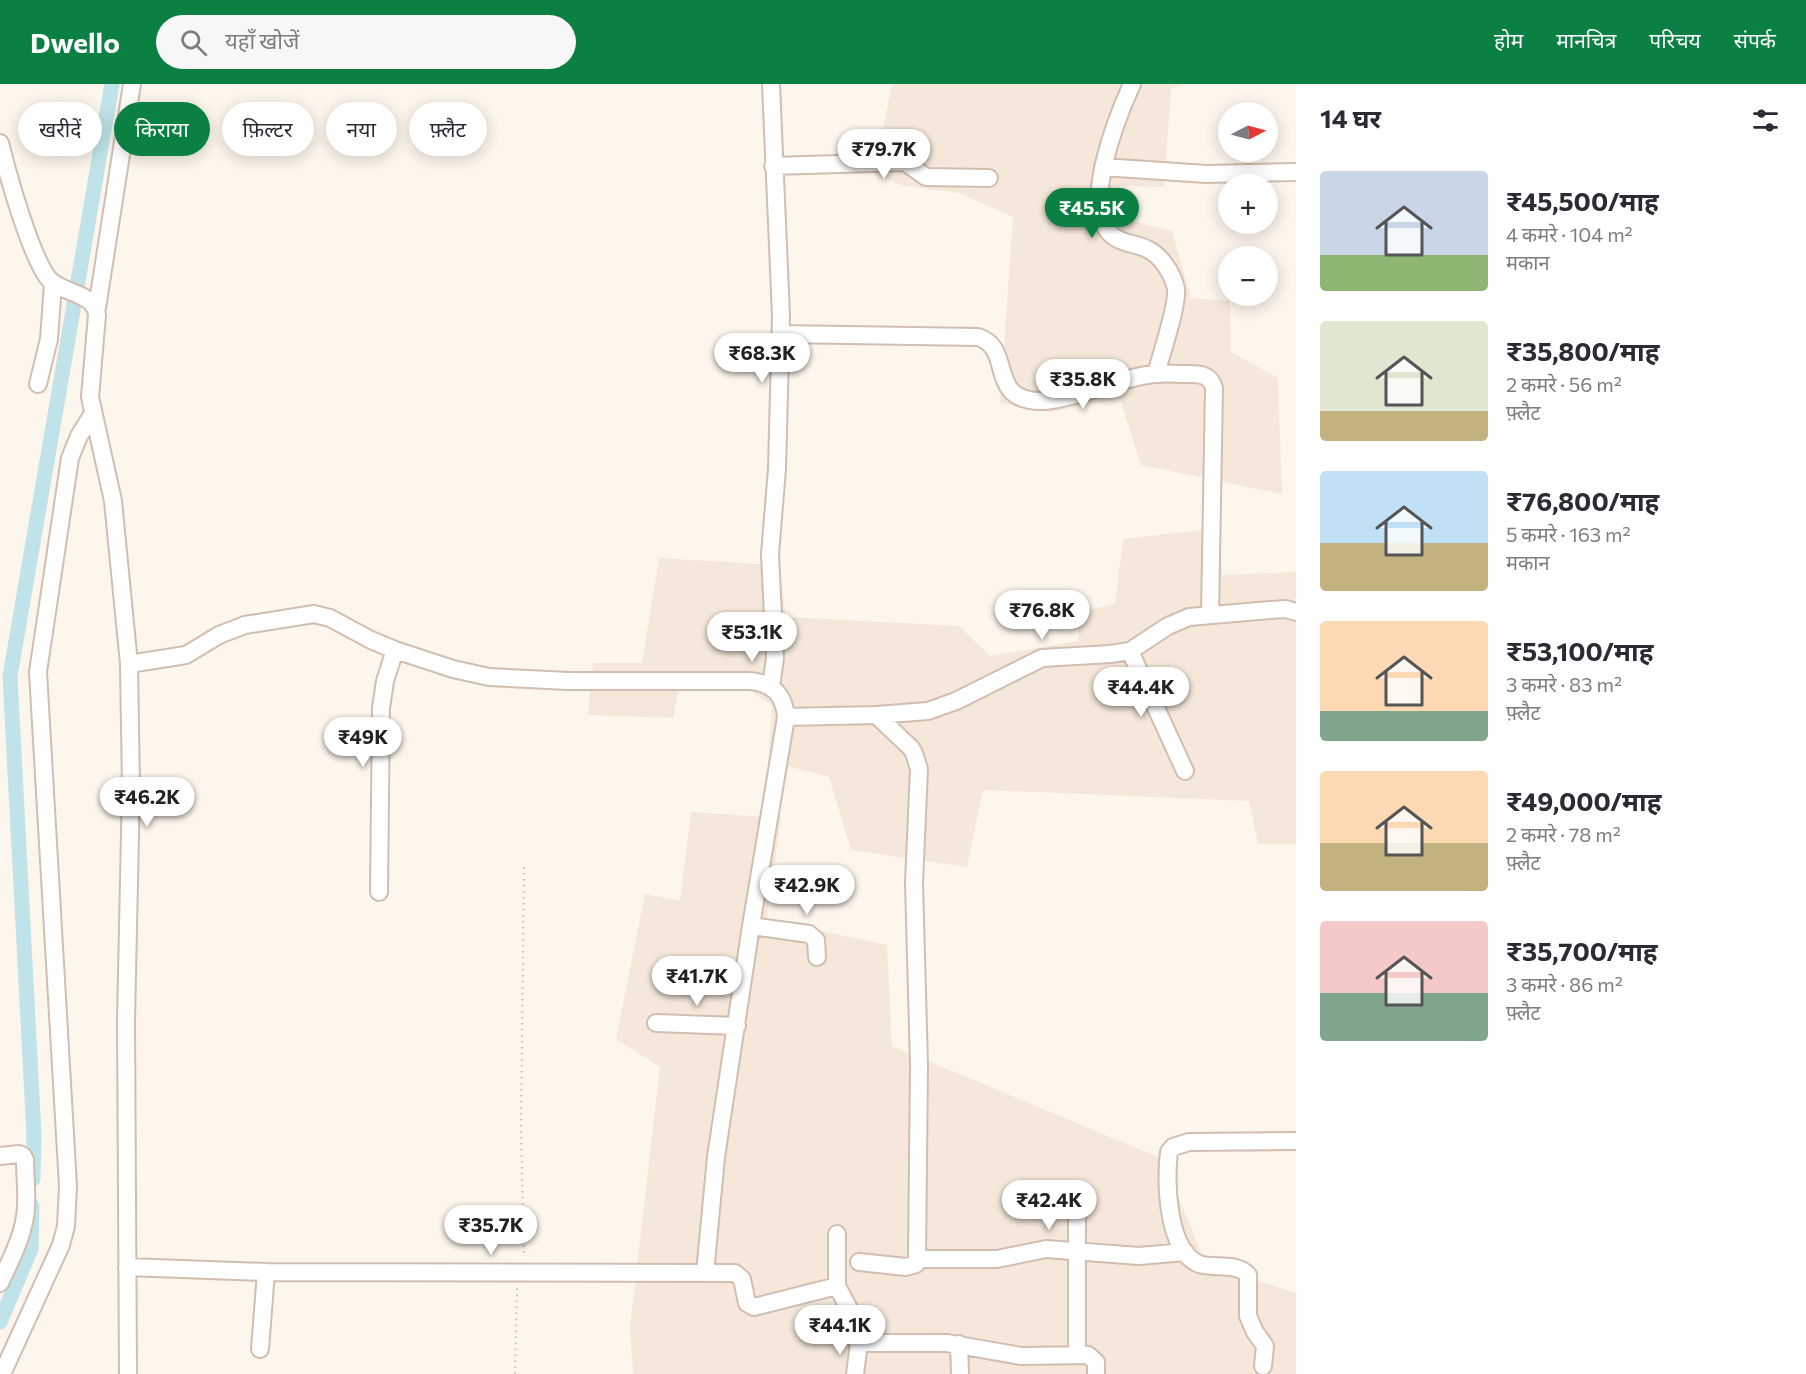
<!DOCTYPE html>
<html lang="hi">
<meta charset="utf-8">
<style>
body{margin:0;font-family:Commissioner,"Noto Sans Devanagari",sans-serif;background:#f7f7f7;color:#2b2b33;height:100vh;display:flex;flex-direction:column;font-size:22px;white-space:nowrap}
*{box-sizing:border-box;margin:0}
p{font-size:20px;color:#7c7c81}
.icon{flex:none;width:33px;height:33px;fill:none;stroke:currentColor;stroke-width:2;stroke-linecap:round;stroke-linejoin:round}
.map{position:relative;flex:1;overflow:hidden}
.drawer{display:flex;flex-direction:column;background:#fff;width:510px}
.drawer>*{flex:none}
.top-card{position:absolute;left:18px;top:18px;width:570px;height:54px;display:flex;gap:12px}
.needle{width:39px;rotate:84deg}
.tools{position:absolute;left:1218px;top:18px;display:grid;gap:12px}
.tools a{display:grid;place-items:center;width:60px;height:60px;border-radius:50%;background:#fff;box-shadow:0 3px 15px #0003;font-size:30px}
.price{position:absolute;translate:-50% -51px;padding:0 14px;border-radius:21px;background:#fff;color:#222;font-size:20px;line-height:39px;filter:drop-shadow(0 2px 3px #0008)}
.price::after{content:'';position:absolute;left:50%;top:36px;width:18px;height:14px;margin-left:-9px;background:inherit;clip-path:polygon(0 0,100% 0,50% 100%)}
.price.active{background:#0b8043;color:#fff}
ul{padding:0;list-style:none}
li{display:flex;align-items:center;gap:18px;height:150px;padding:0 24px}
li span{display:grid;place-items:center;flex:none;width:168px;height:120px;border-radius:6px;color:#555}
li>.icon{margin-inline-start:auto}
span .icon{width:72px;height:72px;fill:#fffc;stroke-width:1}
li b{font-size:26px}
h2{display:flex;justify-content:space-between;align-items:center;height:72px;padding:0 24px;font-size:26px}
.tag{padding:0 21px;border-radius:27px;background:#fff;box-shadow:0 3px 15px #0003;font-size:21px;line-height:54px}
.tag.active{background:#0b8043;color:#fff}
header{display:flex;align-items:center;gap:36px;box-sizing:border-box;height:84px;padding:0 30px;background:#0b8043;color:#fff}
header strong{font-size:28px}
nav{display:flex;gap:33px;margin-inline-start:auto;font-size:21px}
.search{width:420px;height:54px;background:#f7f7f7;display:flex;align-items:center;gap:15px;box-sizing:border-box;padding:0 21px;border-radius:33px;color:#7c7c81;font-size:22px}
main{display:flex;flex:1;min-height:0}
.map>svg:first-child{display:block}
.residential{fill:#f5e8da}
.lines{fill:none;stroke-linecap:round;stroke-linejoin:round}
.canal{stroke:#bfe3e8;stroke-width:15}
.minor-casing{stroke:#d1beb0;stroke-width:20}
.path{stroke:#d9b8a5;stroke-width:2;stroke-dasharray:1.5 4.5;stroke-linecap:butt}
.minor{stroke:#fff;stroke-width:16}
</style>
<header>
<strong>Dwello</strong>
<div class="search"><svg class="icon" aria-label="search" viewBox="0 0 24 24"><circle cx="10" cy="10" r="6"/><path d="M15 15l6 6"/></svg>यहाँ खोजें</div>
<nav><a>होम</a><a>मानचित्र</a><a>परिचय</a><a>संपर्क</a></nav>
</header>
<main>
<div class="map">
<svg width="1296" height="1290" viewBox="0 0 1296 1290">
<rect width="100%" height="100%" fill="#fdf6ec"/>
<path class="residential" d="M892 0H1185L1171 4 1164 103 1119 102 1115 133 1172 147 1191 214 1230 217 1231 268 1278 294 1282 410 1141 381 1120 314 1053 328 1000 319 1013 133 959 109 905 102 874 91Z
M1220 444 1222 491 1296 488V760H1258L1249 717 983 706 967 783 851 766 829 693 768 677 772 621 750 607 679 604 673 634 588 631 593 579H642L659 474 779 481 786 533 959 542 990 572 1078 557V528L1115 520 1123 455Z
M691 728 781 734 767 835 887 861 892 962 1163 1075 1206 1180 1296 1209V1290H633L630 1244 660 983 616 955 645 810 680 817Z"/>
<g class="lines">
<path class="canal" d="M33 1095 34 1051 10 592 112 0
M0 1238 31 1165 32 1122"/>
<g class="minor-casing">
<path id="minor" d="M771 0 781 232 777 385 770 470 775 574 771 603
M1132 0C1118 31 1079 126 1113 152 1122 160 1136 159 1147 165 1161 171 1173 190 1176 205 1178 221 1161 271 1156 290
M0 59C8 91 17 122 28 152 34 167 39 182 48 194 61 210 95 208 97 231L90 313 113 417 129 580 131 703 126 937 128 1290
M773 82 905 78 926 93 989 94
M1103 83 1206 90 1296 88
M97 224 132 0
M781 250 978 253C1015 264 985 319 1044 317 1059 316 1075 311 1089 307 1111 301 1134 291 1157 290 1166 289 1175 290 1185 290 1198 290 1210 289 1214 304L1210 530
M38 300 49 255 53 200
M1130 567 1185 687
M129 580 186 571 219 551 245 541 314 530 330 534 371 556 395 566 453 585 489 593 568 597H750C772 599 784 610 786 633L751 842 716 1073 705 1189
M786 633 876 631 928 627 956 617 1042 574 1110 570 1130 567 1168 542 1189 533 1270 526 1286 525 1296 528
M379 808 381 624 385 597 395 566
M751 842 809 850 816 856 817 873
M656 939 737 942
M0 1072 19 1070 23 1072 25 1076C25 1091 27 1108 26 1123 25 1149 11 1175 0 1199
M837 1150V1202L853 1232 855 1254 859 1259H947L1021 1272 1088 1271 1096 1278V1290
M917 1175H997L1046 1165 1139 1172 1185 1168
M859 1178 906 1183 916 1180 917 1175 919 981 914 799 919 685 914 669 911 664 876 631
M127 1183 266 1188 735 1189 742 1195 747 1219 754 1223 837 1202
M959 1260 960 1290
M260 1265 266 1188
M1077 1270V1125
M1263 1282 1265 1262 1255 1248 1248 1232V1191C1237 1178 1214 1185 1199 1180 1167 1167 1165 1097 1169 1068L1173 1063 1189 1058 1296 1057
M2 1290 61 1161 66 1142 68 1102 38 588 70 374 79 352 92 331
M855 1290 859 1259"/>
</g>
<path class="path" d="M524 783 521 1042 524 1173
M515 1290 517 1203"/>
<use href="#minor" class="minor"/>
</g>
</svg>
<div class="tools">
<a><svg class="needle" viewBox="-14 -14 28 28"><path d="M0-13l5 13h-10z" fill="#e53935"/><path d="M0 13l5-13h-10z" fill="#7c7c81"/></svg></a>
<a>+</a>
<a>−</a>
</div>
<b class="price" style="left:884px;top:96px">₹79.7K</b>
<b class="price active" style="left:1092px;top:155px">₹45.5K</b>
<b class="price" style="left:762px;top:300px">₹68.3K</b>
<b class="price" style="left:1083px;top:326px">₹35.8K</b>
<b class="price" style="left:1042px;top:557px">₹76.8K</b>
<b class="price" style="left:752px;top:579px">₹53.1K</b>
<b class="price" style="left:1141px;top:634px">₹44.4K</b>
<b class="price" style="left:363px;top:684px">₹49K</b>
<b class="price" style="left:147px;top:744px">₹46.2K</b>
<b class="price" style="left:807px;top:832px">₹42.9K</b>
<b class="price" style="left:697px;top:923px">₹41.7K</b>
<b class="price" style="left:1049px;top:1147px">₹42.4K</b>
<b class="price" style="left:491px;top:1172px">₹35.7K</b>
<b class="price" style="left:840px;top:1272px">₹44.1K</b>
<div class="top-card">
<a class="tag">खरीदें</a>
<a class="tag active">किराया</a>
<a class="tag">फ़िल्टर</a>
<a class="tag">नया</a>
<a class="tag">फ़्लैट</a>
</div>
</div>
<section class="drawer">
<h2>14 घर<svg class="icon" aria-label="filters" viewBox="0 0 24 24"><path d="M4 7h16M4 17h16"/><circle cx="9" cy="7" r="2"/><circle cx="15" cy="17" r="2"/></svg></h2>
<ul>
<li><span style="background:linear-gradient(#c9d6e8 70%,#8fb573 0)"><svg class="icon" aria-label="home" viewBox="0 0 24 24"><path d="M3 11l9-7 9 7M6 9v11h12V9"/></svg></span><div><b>₹45,500/माह</b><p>4 कमरे · 104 m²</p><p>मकान</p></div></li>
<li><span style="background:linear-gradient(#dfe7d0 75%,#c2b280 0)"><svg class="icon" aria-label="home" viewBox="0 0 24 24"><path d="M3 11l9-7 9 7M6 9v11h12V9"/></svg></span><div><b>₹35,800/माह</b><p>2 कमरे · 56 m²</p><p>फ़्लैट</p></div></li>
<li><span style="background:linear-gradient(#bfe0f5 60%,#c2b280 0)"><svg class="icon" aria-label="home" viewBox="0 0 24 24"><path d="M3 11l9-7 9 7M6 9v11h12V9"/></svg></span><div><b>₹76,800/माह</b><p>5 कमरे · 163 m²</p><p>मकान</p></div></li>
<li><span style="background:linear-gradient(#ffd9b3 75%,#7fa58c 0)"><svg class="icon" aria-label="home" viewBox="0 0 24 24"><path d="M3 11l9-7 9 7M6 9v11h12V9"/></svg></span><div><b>₹53,100/माह</b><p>3 कमरे · 83 m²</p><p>फ़्लैट</p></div></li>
<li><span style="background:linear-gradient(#ffd9b3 60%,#c2b280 0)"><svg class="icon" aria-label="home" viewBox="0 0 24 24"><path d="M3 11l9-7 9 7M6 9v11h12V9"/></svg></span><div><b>₹49,000/माह</b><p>2 कमरे · 78 m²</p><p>फ़्लैट</p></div></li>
<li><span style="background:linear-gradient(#f6c9c9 60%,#7fa58c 0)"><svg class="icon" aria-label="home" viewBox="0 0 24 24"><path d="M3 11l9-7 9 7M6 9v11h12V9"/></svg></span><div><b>₹35,700/माह</b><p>3 कमरे · 86 m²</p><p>फ़्लैट</p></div></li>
</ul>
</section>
</main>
